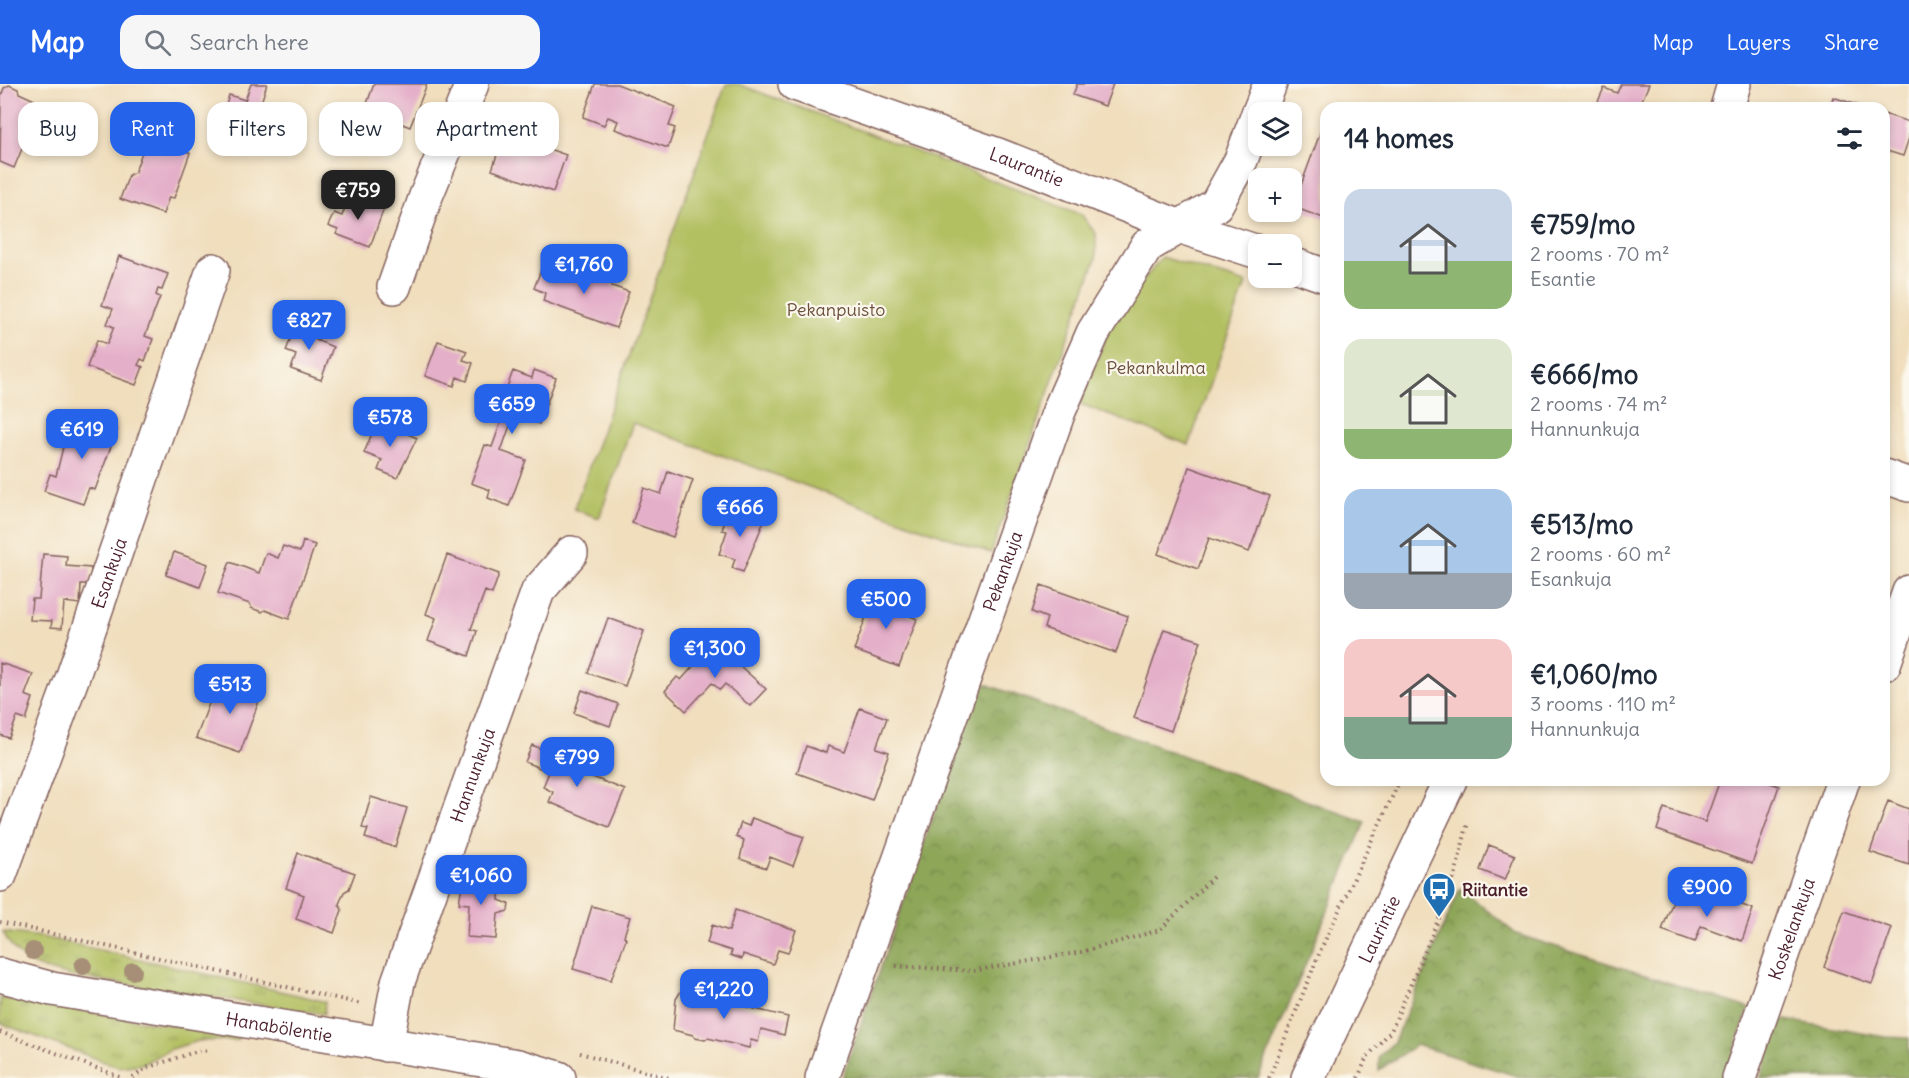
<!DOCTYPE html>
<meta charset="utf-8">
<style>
body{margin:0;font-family:Delius,sans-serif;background:#f6f6f7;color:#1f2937;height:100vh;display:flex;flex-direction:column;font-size:22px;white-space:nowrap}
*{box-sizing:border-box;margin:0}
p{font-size:20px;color:#747a83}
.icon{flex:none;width:33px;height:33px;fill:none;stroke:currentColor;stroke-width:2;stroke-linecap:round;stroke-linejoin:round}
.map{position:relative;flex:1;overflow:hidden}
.drawer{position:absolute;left:1320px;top:18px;width:570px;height:684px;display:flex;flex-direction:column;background:#fff;border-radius:18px;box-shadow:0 3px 9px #0003}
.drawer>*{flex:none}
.top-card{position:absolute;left:18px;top:18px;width:570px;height:54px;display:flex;gap:12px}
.fabs{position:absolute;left:1248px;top:18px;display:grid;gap:12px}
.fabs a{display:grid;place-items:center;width:54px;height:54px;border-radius:12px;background:#fff;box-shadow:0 3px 9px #0003;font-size:30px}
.price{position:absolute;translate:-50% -51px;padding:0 14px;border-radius:12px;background:#2563eb;color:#fff;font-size:20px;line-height:39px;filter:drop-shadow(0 2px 3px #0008)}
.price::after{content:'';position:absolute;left:50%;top:36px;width:18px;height:14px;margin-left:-9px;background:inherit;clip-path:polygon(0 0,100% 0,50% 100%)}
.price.on{background:#222;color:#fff}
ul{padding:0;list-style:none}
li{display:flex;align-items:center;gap:18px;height:150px;padding:0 24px}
li span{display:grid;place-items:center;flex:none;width:168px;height:120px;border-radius:18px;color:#555}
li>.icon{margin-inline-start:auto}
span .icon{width:72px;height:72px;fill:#fffc;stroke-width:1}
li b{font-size:26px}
h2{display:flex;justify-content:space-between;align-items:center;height:72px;padding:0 24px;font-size:26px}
.tag{padding:0 21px;border-radius:18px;background:#fff;box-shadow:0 3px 9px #0003;font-size:21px;line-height:54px}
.tag.on{background:#2563eb;color:#fff}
header{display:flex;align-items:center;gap:36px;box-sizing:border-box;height:84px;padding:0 30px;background:#2563eb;color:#fff}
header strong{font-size:28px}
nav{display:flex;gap:33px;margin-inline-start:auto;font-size:21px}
.search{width:420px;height:54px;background:#f6f6f7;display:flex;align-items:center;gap:15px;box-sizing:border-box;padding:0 21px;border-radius:18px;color:#747a83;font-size:22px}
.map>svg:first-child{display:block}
.grass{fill:url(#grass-tufts);stroke:#7e7046;stroke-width:1.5}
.forest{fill:url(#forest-crowns);stroke:#6c6242;stroke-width:1.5}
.park{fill:#b2c062;stroke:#7e7046;stroke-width:1.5}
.building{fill:#e4afc9}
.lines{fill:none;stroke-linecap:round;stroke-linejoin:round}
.minor-casing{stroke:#84625e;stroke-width:36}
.path{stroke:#84625e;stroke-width:4;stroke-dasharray:1.5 4.5;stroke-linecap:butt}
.minor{stroke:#fff;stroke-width:33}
.tree{fill:#a68f76}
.labels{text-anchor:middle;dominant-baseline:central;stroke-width:4.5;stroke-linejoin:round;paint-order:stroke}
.street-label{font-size:18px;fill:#4a1f2b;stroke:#fbf7ec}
.park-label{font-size:18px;fill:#694f3c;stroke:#fbf7ec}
.poi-label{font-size:18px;font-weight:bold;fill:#4a1f2b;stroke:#fbf7ec;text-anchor:start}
</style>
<header>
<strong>Map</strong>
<div class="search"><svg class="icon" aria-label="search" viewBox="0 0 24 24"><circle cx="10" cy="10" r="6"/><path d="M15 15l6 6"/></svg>Search here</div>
<nav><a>Map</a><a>Layers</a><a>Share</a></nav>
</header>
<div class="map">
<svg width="1909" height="994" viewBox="0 0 1909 994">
<defs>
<pattern id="grass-tufts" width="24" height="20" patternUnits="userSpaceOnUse" patternTransform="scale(1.5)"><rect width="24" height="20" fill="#b2c062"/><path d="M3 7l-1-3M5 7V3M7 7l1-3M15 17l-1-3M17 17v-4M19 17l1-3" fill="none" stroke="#939b51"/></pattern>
<pattern id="forest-crowns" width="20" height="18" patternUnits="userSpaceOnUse" patternTransform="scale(1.5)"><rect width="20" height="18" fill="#8da658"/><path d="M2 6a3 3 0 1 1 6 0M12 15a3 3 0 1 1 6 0" fill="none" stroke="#758749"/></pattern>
</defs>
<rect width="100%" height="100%" fill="#fbf7ec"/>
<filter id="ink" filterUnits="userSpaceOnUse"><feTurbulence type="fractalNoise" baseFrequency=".0167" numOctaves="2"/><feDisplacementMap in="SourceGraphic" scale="12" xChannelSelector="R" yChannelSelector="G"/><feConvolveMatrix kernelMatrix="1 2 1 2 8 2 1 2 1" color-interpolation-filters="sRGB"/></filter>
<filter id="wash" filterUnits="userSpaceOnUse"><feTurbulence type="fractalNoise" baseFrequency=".008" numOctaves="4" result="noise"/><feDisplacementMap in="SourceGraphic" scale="24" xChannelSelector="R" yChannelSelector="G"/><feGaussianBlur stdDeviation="1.35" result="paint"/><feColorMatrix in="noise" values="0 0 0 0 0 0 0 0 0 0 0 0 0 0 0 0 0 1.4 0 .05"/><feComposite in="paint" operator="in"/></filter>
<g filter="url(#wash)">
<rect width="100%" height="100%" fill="#f0debd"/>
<path class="grass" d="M3 848 42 853 315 915 325 918 324 930 72 892C38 884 19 881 3 848Z
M0 914 239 952 237 956 198 957 171 965 142 980 118 983 0 939Z"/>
<path class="forest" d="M980 598 1365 738 1258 994H842Z
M1460 804 1516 850 1749 924 1724 994H1523L1416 961 1379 986V972L1394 958Z
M1780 935 1885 953 1909 954V994H1760Z"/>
<path class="park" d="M726 0H738L1081 130 1096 150V174L991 469 633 339 599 434 574 425Z
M1162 173 1246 199 1189 361 1080 320 1113 234Z"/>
<g id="blocks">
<path class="building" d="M251 0H267L255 37 224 28 229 11 245 16Z
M374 0H427L410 43 365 25Z
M595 0H617L676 23 669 42 675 44 668 64 615 45 618 37 608 33 604 41 583 33Z
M1077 0H1113L1105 22 1073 11Z
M1621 0H1649L1640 21 1647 24 1596 22 1604 4 1617 9Z
M9 1 18 5 19 9 41 19 14 84 0 78 1 12 4 4Z
M1833 13 1866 24H1830Z
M1884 30 1909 38V54L1903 72 1884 66Z
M1326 33V135L1293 123Z
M498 34 550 52 546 64 566 71 553 108 492 86 499 65 489 61Z
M147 54 190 69 174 114 169 113 163 130 120 115 129 91 135 88Z
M350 112 384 124 370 163 336 150 338 146 328 142 334 129 342 132Z
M119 172 168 190 162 206 158 205 156 211 160 213 145 252 153 255 145 277 141 275 138 281 143 283 136 301 87 283 97 256 107 260 114 243 107 240 113 225 102 221Z
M556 181 590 194 592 187 615 196 612 202 629 208 616 244 543 217 545 209 534 204 541 186 552 190Z
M297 237 320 246 316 256 333 263 321 296 291 285 296 271 286 267Z
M438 257 467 267 463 276 473 279 467 297 457 293 454 302 425 292Z
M534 286 556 294 539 340 514 330 501 367 526 376 509 422 488 414 490 406 471 399 485 361 492 363 505 327 499 325 513 287 532 294Z
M76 332 117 346 95 406 89 404 83 420 44 407 50 390 56 392 63 363 66 362Z
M377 337 417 354 397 394 378 386 382 376 364 369Z
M1189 383 1270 412 1249 468 1209 454 1198 485 1158 470Z
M668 387 693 396 673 453 632 439 644 404 661 410Z
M729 426 764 437 743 488 732 484 735 475 719 470 727 447 722 446Z
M303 457 315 461 289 535 265 526 262 528 251 524 250 520 218 509 230 478 259 489 266 469 278 474 283 462 300 468Z
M174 468 208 480 200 503 166 491Z
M43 470 67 472 66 482 91 484 90 500H81L80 520 64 518 62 544 51 543 52 537 30 536 32 515H39Z
M447 471 499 490 492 510 485 507 471 545 477 547 469 572 428 557 436 534 426 530Z
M1041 501 1128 532 1116 569 1044 544 1047 534 1032 528Z
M886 505 906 513 901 528 917 535 899 583 854 566 872 517 880 521Z
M608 534 644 547 625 602 588 589Z
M1164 545 1201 557 1171 647 1134 634Z
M714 559 766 605 750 622 725 600 720 606 712 599 686 627 665 607 677 593 681 596Z
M0 579 33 590 25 611 33 614 26 636 17 633 9 654 0 651Z
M226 593 263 606 240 669 196 654 215 604 221 607Z
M582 606 618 620 610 642 574 629Z
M860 624 887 634 876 664 889 668 872 716 797 689 806 662 826 669 828 662 844 668Z
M532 661 568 676 565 682 625 706 609 743 549 718 553 708 543 703 549 688 525 678Z
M1720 696H1761L1779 702 1752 780 1657 746 1664 724 1705 738Z
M371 713 407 724 395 763 365 754 368 745 362 744Z
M1888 717 1909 725V781L1870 768Z
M752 734 804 753 793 782 770 773 766 784 740 775 744 756 736 753 741 739 749 742Z
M1489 761 1515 771 1505 796 1480 786Z
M298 769 355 789 349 805 344 808 339 820 342 826 334 849 296 835 304 811 286 804Z
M464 788 483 789 482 802 499 803V816L509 820 508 827 498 830 496 855 467 853 469 820 459 819Z
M1676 809 1708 821 1712 810 1753 825 1742 857 1701 842 1695 858 1662 846Z
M592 822 630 833 624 852 626 855 611 896 573 885Z
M735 826 796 846 788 869 778 866 773 880 743 870 742 875 730 871 732 867 707 859 712 841 729 847Z
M1844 827 1892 844 1872 900 1824 883Z
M681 907 788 933 784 951 761 945 758 958 751 956 749 964 708 954 705 956 695 954 693 951 673 946 676 915Z"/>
</g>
</g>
<g filter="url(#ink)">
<use href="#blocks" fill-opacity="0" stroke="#84625e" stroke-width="1.5"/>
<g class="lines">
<g class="minor-casing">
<g id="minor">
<path id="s1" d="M795 0 998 71 1178 142 1258 168"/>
<path d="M1727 24 1734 0"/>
<path d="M1259 28 1270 0"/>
<path d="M1292 180 1326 192"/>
<path d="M394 203 426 112 472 0"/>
<path d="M1884 392 1909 401"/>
<path d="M1884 580 1909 508"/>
<path id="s2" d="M0 791 73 592 213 186"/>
<path id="s3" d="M0 891 52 905 518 982 559 994"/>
<path id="s4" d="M386 961 398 898 538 507 571 469"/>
<path id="s5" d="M822 994 1059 327 1093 249 1147 162 1216 121 1241 76 1258 30"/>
<path id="s6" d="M1308 994 1450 696"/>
<path id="s7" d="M1739 994 1843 696"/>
</g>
</g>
<path class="path" d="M0 838 362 920
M896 882 973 887 1081 868 1160 846 1213 793
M0 948 123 994
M580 969 669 994
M133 994 146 984 201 966 210 967
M1269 994 1321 865 1400 696
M1358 994 1367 973 1391 947 1439 834 1455 791 1468 738"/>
<use href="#minor" class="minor"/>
</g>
<g class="tree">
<circle cx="33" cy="867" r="9"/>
<circle cx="83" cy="882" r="9"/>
<circle cx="133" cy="887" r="9"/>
</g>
</g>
<defs>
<g id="bus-pin" transform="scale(1.725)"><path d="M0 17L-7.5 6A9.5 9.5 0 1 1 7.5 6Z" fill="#1f6fb2" stroke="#fbf7ec"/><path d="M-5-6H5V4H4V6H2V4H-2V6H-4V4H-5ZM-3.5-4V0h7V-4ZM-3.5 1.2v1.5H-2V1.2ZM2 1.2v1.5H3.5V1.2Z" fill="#fff"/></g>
</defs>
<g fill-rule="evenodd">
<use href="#bus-pin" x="1439" y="805"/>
</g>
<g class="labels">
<g class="street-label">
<text stroke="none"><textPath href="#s1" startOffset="246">Laurantie</textPath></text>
<text stroke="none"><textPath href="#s5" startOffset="538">Pekankuja</textPath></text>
<text stroke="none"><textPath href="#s2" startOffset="321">Esankuja</textPath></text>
<text stroke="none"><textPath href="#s4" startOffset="284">Hannunkuja</textPath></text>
<text stroke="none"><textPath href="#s6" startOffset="165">Laurintie</textPath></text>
<text stroke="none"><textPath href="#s7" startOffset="158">Koskelankuja</textPath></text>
<text stroke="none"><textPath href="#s3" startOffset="284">Hanabölentie</textPath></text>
</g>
<g class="park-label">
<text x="836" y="225">Pekanpuisto</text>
<text x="1156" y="283">Pekankulma</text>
</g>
<g class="poi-label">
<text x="1462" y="805">Riitantie</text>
</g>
</g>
</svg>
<div class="fabs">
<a><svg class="icon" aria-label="layers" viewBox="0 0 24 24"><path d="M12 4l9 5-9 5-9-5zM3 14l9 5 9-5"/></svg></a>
<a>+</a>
<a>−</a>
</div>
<b class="price on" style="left:358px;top:137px">€759</b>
<b class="price" style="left:584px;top:211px">€1,760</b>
<b class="price" style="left:309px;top:267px">€827</b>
<b class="price" style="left:512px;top:351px">€659</b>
<b class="price" style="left:390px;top:364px">€578</b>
<b class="price" style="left:82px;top:376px">€619</b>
<b class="price" style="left:740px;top:454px">€666</b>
<b class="price" style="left:886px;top:546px">€500</b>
<b class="price" style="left:715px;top:595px">€1,300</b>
<b class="price" style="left:230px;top:631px">€513</b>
<b class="price" style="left:577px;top:704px">€799</b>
<b class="price" style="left:481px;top:822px">€1,060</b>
<b class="price" style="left:1707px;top:834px">€900</b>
<b class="price" style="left:724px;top:936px">€1,220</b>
<div class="top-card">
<a class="tag">Buy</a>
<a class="tag on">Rent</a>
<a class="tag">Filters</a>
<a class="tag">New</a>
<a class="tag">Apartment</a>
</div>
<section class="drawer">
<h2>14 homes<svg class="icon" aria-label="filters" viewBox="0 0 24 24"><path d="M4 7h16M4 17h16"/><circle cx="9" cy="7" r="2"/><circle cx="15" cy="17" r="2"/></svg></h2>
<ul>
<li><span style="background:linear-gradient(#c9d6e8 60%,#8fb573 0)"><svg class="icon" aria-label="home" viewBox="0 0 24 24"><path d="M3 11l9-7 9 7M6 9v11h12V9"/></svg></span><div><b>€759/mo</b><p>2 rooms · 70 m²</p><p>Esantie</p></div></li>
<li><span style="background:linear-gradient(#dfe7d0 75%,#8fb573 0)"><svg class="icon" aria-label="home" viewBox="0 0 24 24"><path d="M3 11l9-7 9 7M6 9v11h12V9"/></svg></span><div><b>€666/mo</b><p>2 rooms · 74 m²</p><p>Hannunkuja</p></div></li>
<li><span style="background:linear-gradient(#a9c7e8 70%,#9aa5b1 0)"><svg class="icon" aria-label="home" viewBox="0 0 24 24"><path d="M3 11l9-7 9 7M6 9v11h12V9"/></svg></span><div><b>€513/mo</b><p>2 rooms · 60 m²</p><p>Esankuja</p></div></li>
<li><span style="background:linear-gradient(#f6c9c9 65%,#7fa58c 0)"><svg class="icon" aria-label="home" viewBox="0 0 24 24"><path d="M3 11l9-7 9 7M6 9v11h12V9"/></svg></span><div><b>€1,060/mo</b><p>3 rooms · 110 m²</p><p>Hannunkuja</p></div></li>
</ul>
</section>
</div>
